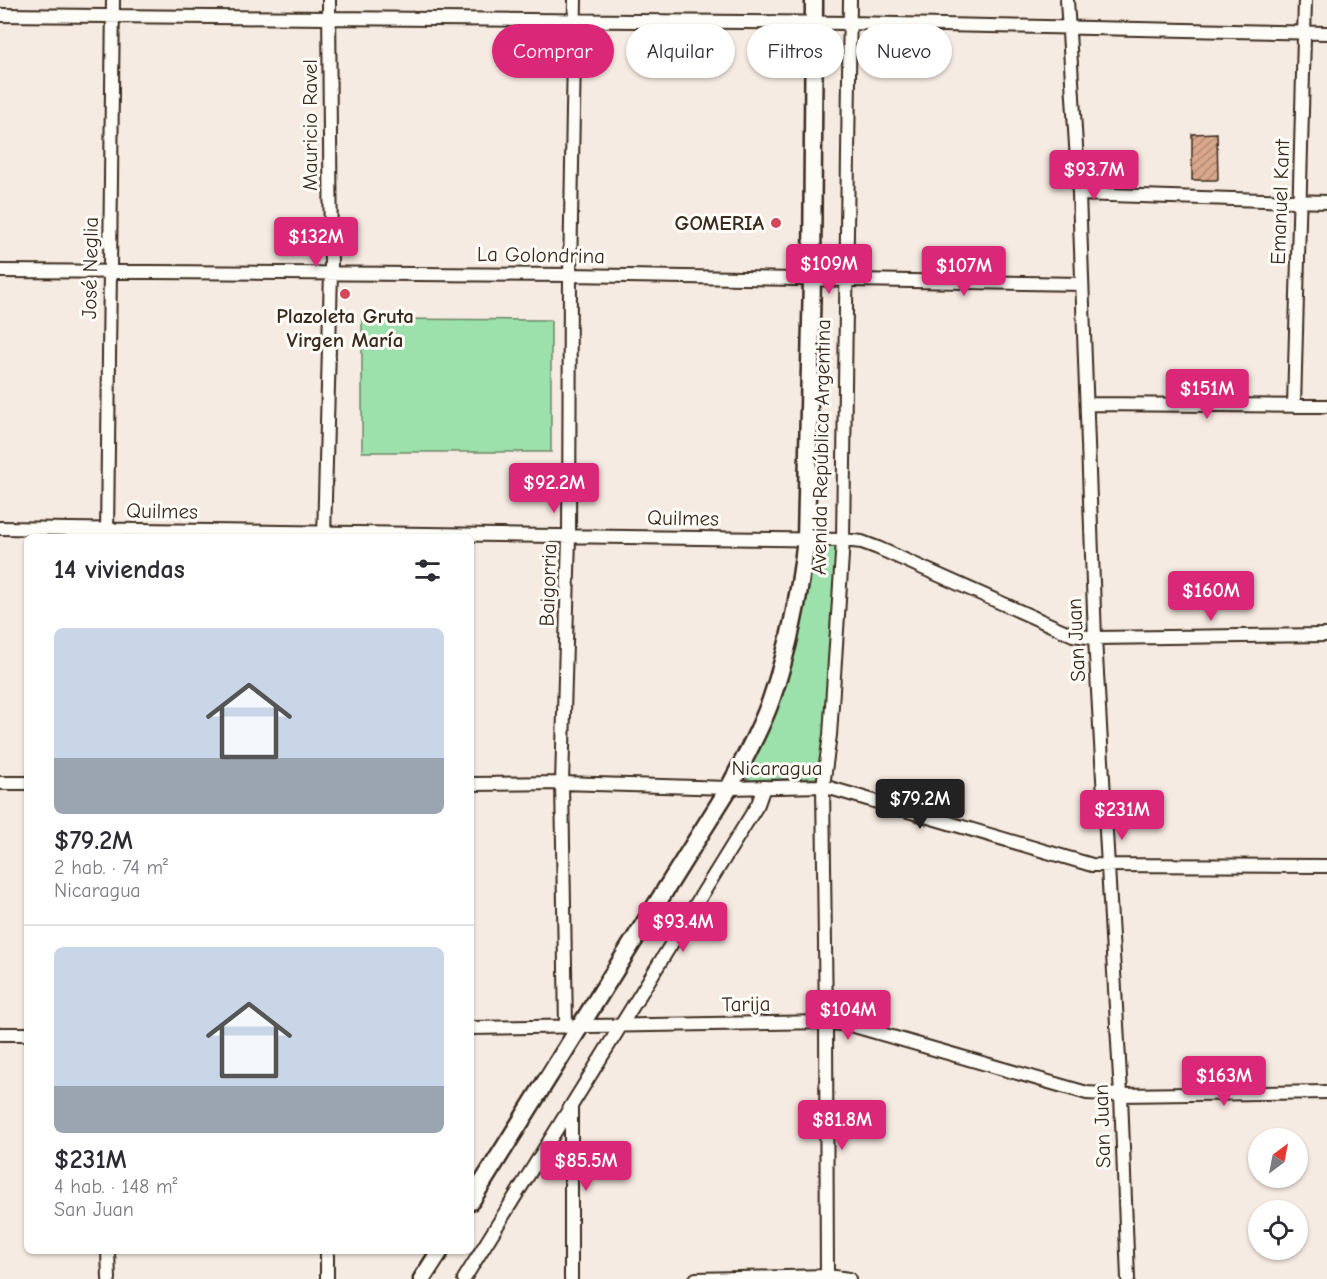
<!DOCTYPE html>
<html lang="es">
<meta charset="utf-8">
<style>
body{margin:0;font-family:"Comic Neue",sans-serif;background:#f2f2f3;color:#2b2b33;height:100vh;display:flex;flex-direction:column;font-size:22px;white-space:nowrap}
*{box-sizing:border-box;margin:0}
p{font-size:20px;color:#7c7c81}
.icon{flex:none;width:33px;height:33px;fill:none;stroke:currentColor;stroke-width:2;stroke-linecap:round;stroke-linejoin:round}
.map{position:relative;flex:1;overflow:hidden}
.panel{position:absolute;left:24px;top:534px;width:450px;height:720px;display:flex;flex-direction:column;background:#fff;border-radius:9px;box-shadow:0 2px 4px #0004}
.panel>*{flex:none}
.guide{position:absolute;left:492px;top:24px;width:570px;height:54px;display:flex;gap:12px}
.needle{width:39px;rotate:32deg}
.buttons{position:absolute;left:1248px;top:1128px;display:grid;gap:12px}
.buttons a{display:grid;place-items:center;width:60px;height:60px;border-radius:50%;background:#fff;box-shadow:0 2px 4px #0004;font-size:30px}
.price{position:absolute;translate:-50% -51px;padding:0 14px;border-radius:6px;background:#db2777;color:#fff;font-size:20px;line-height:39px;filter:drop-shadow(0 2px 3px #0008)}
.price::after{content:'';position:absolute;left:50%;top:36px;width:18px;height:14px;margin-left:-9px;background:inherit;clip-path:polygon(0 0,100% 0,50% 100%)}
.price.current{background:#222;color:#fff}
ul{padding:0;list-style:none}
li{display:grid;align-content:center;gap:12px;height:318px;padding:0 30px}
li+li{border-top:2px solid #e1e1e2}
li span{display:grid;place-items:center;height:186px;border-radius:9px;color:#555}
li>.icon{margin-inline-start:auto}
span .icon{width:108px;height:108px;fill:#fffc;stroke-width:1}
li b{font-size:26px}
h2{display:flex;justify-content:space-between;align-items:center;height:72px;padding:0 30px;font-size:26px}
.chip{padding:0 21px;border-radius:27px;background:#fff;box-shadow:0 2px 4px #0004;font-size:21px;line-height:54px}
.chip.current{background:#db2777;color:#fff}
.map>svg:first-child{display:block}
.park{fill:#9ce1ac;stroke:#6c8665;stroke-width:1.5}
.building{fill:url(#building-hatch);stroke:#3b2a1e;stroke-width:1.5}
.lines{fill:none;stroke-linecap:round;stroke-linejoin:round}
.street-casing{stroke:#3b2a1e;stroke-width:16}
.secondary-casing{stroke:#3b2a1e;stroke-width:21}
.street{stroke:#fdfcf7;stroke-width:12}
.secondary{stroke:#fdfcf7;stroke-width:16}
.poi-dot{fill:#d1495b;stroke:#fdfcf7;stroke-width:2}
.labels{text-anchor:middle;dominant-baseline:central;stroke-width:6;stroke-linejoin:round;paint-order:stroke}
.street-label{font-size:21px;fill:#3b2a1e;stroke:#fdfcf7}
.poi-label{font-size:21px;font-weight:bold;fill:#3b2a1e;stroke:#fdfcf7;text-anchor:end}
</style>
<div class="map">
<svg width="1327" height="1279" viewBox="0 0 1327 1279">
<defs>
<pattern id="building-hatch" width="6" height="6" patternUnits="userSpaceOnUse" patternTransform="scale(1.5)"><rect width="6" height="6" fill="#d9a88c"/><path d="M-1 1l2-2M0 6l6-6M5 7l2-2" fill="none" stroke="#b18972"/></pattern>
</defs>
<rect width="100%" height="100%" fill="#f6ebe2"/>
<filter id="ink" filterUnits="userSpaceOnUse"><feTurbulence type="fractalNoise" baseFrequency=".0167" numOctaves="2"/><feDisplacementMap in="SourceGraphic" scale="12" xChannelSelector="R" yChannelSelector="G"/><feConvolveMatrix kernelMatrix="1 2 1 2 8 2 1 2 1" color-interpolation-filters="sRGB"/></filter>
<g filter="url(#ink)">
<path class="park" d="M362 319 551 320V452H362Z
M814 545H839L821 771 816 778 747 780 790 654Z"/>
<path class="building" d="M1217 133 1218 180H1192V134Z"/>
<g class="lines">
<g class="street-casing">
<path id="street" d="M1067 0 1079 194 1095 638 1121 1095 1128 1279
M0 15 850 23 1327 33
M1079 194 1327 202
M0 271 570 275 1082 284
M1088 404 1327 406
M1294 406 1305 0
M0 528 843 540 862 542 878 548 1073 635 1095 638 1327 635
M107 536 113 0
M324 537 331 272 329 0
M0 783H27
M471 784 562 783 729 788 823 786 1092 865 1327 866
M566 1027 562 783 569 537 570 275 575 0
M471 1028 826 1022 854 1026 1087 1093 1121 1095 1327 1092
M0 1034H27
M571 1106V1279
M108 1251 109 1279
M327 1251V1279
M464 1279 758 804 764 787
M696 1279 827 1276 849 1279
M827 1279 826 1022 823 786 830 735 843 540 850 0"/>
</g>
<g class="secondary-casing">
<path id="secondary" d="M471 1201 729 788C744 759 760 731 771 700 789 648 800 593 806 539L812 279 814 0
M422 1279 440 1251"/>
</g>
<use href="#street" class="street"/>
<use href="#secondary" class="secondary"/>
</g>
</g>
<g class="poi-dot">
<circle cx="776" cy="223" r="6"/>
<circle cx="345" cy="294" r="6"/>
</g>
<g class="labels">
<g class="street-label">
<text transform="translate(310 125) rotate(-90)">Mauricio Ravel</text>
<text transform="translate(1280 202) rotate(-88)">Emanuel Kant</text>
<text transform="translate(541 255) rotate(1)">La Golondrina</text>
<text transform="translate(90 268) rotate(-89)">José Neglia</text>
<text transform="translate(821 447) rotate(-89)">Avenida República Argentina</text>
<text transform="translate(162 511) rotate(1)">Quilmes</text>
<text transform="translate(683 518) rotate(1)">Quilmes</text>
<text transform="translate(548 585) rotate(-88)">Baigorria</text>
<text transform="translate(1076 640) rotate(-93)">San Juan</text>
<text x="777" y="768">Nicaragua</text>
<text transform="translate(746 1004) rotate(-1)">Tarija</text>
<text transform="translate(1102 1126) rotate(-92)">San Juan</text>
</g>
<g class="poi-label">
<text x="764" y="223">GOMERIA</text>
<text x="345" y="316" text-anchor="middle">Plazoleta Gruta<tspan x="345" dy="24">Virgen María</tspan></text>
</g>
</g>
</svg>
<div class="buttons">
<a><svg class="needle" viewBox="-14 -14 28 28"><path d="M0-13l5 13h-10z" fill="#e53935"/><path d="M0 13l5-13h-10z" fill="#7c7c81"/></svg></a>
<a><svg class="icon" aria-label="locate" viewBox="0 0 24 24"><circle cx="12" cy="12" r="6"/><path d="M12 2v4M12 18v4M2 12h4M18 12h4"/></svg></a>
</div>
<b class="price" style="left:1094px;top:201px">$93.7M</b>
<b class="price" style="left:316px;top:268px">$132M</b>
<b class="price" style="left:829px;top:295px">$109M</b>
<b class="price" style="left:964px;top:297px">$107M</b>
<b class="price" style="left:1207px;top:420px">$151M</b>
<b class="price" style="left:554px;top:514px">$92.2M</b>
<b class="price" style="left:1211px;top:622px">$160M</b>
<b class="price current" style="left:920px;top:830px">$79.2M</b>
<b class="price" style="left:1122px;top:841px">$231M</b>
<b class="price" style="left:683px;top:953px">$93.4M</b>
<b class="price" style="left:848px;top:1041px">$104M</b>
<b class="price" style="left:1224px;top:1107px">$163M</b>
<b class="price" style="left:842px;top:1151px">$81.8M</b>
<b class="price" style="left:586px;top:1192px">$85.5M</b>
<div class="guide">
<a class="chip current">Comprar</a>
<a class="chip">Alquilar</a>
<a class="chip">Filtros</a>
<a class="chip">Nuevo</a>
</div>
<section class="panel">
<h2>14 viviendas<svg class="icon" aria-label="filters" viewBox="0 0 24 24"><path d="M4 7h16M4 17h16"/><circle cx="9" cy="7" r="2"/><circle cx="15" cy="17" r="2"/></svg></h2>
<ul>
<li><span style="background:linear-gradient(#c9d6e8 70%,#9aa5b1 0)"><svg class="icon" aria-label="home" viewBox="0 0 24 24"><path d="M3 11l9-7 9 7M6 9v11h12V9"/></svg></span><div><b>$79.2M</b><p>2 hab. · 74 m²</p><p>Nicaragua</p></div></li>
<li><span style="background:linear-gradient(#c9d6e8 75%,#9aa5b1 0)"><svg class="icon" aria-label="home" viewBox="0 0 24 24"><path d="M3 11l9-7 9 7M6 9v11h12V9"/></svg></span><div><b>$231M</b><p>4 hab. · 148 m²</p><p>San Juan</p></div></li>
</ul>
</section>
</div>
